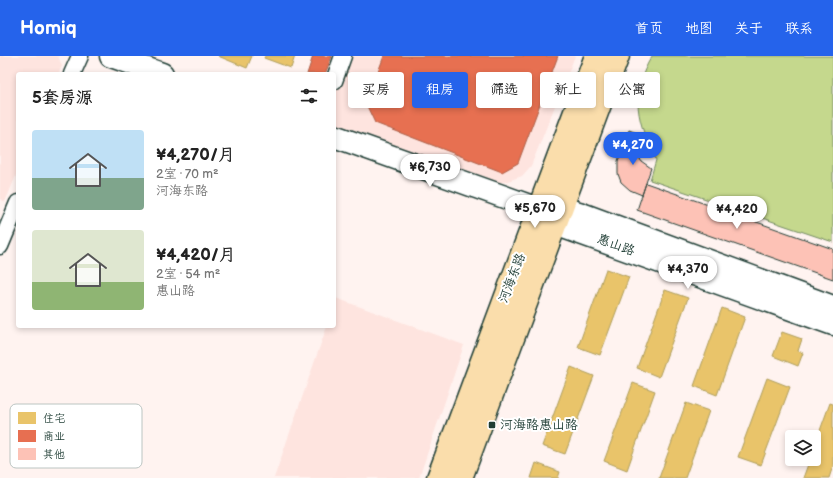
<!DOCTYPE html>
<html lang="zh">
<meta charset="utf-8">
<style>
body{margin:0;font-family:"Balsamiq Sans","LXGW WenKai TC",sans-serif;background:#f2f2f2;color:#222;height:100vh;display:flex;flex-direction:column;font-size:15px;white-space:nowrap}
*{box-sizing:border-box;margin:0}
p{font-size:13px;color:#767676}
.icon{flex:none;width:22px;height:22px;fill:none;stroke:currentColor;stroke-width:2;stroke-linecap:round;stroke-linejoin:round}
.map{position:relative;flex:1;overflow:hidden}
.details{position:absolute;left:16px;top:16px;width:320px;height:256px;display:flex;flex-direction:column;background:#fff;border-radius:4px;box-shadow:0 2px 6px #0003}
.details>*{flex:none}
.banner{position:absolute;left:348px;top:16px;width:380px;height:36px;display:flex;gap:8px}
.fabs{position:absolute;left:785px;top:374px;display:grid;gap:8px}
.fabs a{display:grid;place-items:center;width:36px;height:36px;border-radius:4px;background:#fff;box-shadow:0 2px 6px #0003;font-size:20px}
.price{position:absolute;translate:-50% -34px;padding:0 9px;border-radius:14px;background:#fff;color:#222;font-size:13px;line-height:26px;filter:drop-shadow(0 1px 2px #0008)}
.price::after{content:'';position:absolute;left:50%;top:24px;width:12px;height:9px;margin-left:-6px;background:inherit;clip-path:polygon(0 0,100% 0,50% 100%)}
.price.selected{background:#2563eb;color:#fff}
ul{padding:0;list-style:none}
li{display:flex;align-items:center;gap:12px;height:100px;padding:0 16px}
li span{display:grid;place-items:center;flex:none;width:112px;height:80px;border-radius:4px;color:#555}
li>.icon{margin-inline-start:auto}
span .icon{width:48px;height:48px;fill:#fffc;stroke-width:1}
li b{font-size:17px}
h2{display:flex;justify-content:space-between;align-items:center;height:48px;padding:0 16px;font-size:17px}
.tag{padding:0 14px;border-radius:4px;background:#fff;box-shadow:0 2px 6px #0003;font-size:14px;line-height:36px}
.tag.selected{background:#2563eb;color:#fff}
header{display:flex;align-items:center;gap:24px;box-sizing:border-box;height:56px;padding:0 20px;background:#2563eb;color:#fff}
header strong{font-size:19px}
nav{display:flex;gap:22px;margin-inline-start:auto;font-size:14px}
.map>svg:first-child{display:block}
.built{fill:#fee4df}
.green{fill:#c5d88d;stroke:#728a60}
.homes{fill:#e9c46a;stroke:#ac9c5a}
.shops{fill:#e76f51;stroke:#ab6048}
.building{fill:#fdc2b6;stroke:#1f3d34}
.lines{fill:none;stroke-linecap:round;stroke-linejoin:round}
.street-casing{stroke:#1f3d34;stroke-width:19}
.secondary-casing{stroke:#1f3d34;stroke-width:25}
.primary-casing{stroke:#1f3d34;stroke-width:25}
.street{stroke:#fff;stroke-width:16}
.secondary{stroke:#fff;stroke-width:22}
.primary{stroke:#faddab;stroke-width:22}
.poi-dot{fill:#1f3d34;stroke:#fff;stroke-width:1.5}
.labels{text-anchor:middle;dominant-baseline:central;stroke-width:4;stroke-linejoin:round;paint-order:stroke}
.street-label{font-size:13px;fill:#1f3d34;stroke:#fff}
.poi-label{font-size:13px;fill:#1f3d34;stroke:#fff;text-anchor:start}
.key{fill:#fff;stroke:#bcc5c2;stroke-width:1}
.key-label{font-size:11px;fill:#1f3d34}
</style>
<header>
<strong>Homiq</strong>
<nav><a>首页</a><a>地图</a><a>关于</a><a>联系</a></nav>
</header>
<div class="map">
<svg width="833" height="422" viewBox="0 0 833 422">
<rect width="100%" height="100%" fill="#fff3f0"/>
<filter id="ink" filterUnits="userSpaceOnUse"><feTurbulence type="fractalNoise" baseFrequency=".025" numOctaves="2"/><feDisplacementMap in="SourceGraphic" scale="8" xChannelSelector="R" yChannelSelector="G"/><feConvolveMatrix kernelMatrix="1 2 1 2 8 2 1 2 1" color-interpolation-filters="sRGB"/></filter>
<g filter="url(#ink)">
<path class="built" d="M0 0H58L62 10 58 18H18V115L5 146 0 143Z
M346 0H575L531 110 522 120 505 126H484L334 72V33Z
M336 242 464 289 419 422H274L327 270H334V248Z"/>
<path class="green" d="M652 0H833V186L650 124 656 104C637 66 629 38 652 0Z"/>
<path class="homes" d="M218 0H252L247 12Z
M265 0H295L291 12 264 2Z
M606 213 629 221 600 299 578 291Z
M665 234 688 242 659 321 637 312Z
M722 252 745 261 717 339 694 330Z
M782 276 802 283 798 295 803 297 798 310 773 300Z
M571 311 594 320 565 398 542 390Z
M767 322 790 331 761 409 738 401Z
M633 327 655 335 627 414 604 405Z
M686 347 709 355 685 422H659Z
M830 347 833 348V410L829 422H803L810 403H814V391Z
M536 407 560 416 558 422H531Z"/>
<path class="shops" d="M313 0H332L325 18H307Z
M384 0H558L518 107 502 116 375 67 366 48Z"/>
<path class="building" d="M629 74 637 77 636 93 641 105 651 112 642 139 630 134 621 126 618 118V105Z
M646 127 833 193V223L637 154Z"/>
<g class="lines">
<g class="street-casing">
<path id="street" d="M72 18 80 0
M334 25 343 0
M0 190 18 147"/>
</g>
<g class="secondary-casing">
<path id="secondary" d="M111 0 162 18
M334 80 538 153 555 168 833 268
M543 152H561L579 157 833 251"/>
</g>
<g class="primary-casing">
<path id="primary" d="M438 422 596 0
M461 422 618 0"/>
</g>
<use href="#street" class="street"/>
<use href="#secondary" class="secondary"/>
<use href="#primary" class="primary"/>
</g>
</g>
<rect class="poi-dot" x="488" y="365" width="8" height="8" rx="2"/>
<g class="labels">
<g class="street-label">
<text transform="translate(616 189) rotate(20)">惠山路</text>
<text transform="translate(512 222) rotate(-69)">河海东路</text>
</g>
<g class="poi-label">
<text x="500" y="369">河海路惠山路</text>
</g>
</g>
<rect x="10" y="348" width="132" height="64" rx="6" class="key"/>
<rect x="18" y="356" width="18" height="12" fill="#e9c46a"/>
<rect x="18" y="374" width="18" height="12" fill="#e76f51"/>
<rect x="18" y="392" width="18" height="12" fill="#fdc2b6"/>
<g class="key-label">
<text x="43" y="366">住宅</text>
<text x="43" y="384">商业</text>
<text x="43" y="402">其他</text>
</g>
</svg>
<div class="fabs">
<a><svg class="icon" aria-label="layers" viewBox="0 0 24 24"><path d="M12 4l9 5-9 5-9-5zM3 14l9 5 9-5"/></svg></a>
</div>
<b class="price selected" style="left:633px;top:110px">¥4,270</b>
<b class="price" style="left:430px;top:132px">¥6,730</b>
<b class="price" style="left:535px;top:173px">¥5,670</b>
<b class="price" style="left:737px;top:174px">¥4,420</b>
<b class="price" style="left:688px;top:234px">¥4,370</b>
<div class="banner">
<a class="tag">买房</a>
<a class="tag selected">租房</a>
<a class="tag">筛选</a>
<a class="tag">新上</a>
<a class="tag">公寓</a>
</div>
<section class="details">
<h2>5套房源<svg class="icon" aria-label="filters" viewBox="0 0 24 24"><path d="M4 7h16M4 17h16"/><circle cx="9" cy="7" r="2"/><circle cx="15" cy="17" r="2"/></svg></h2>
<ul>
<li><span style="background:linear-gradient(#bfe0f5 60%,#7fa58c 0)"><svg class="icon" aria-label="home" viewBox="0 0 24 24"><path d="M3 11l9-7 9 7M6 9v11h12V9"/></svg></span><div><b>¥4,270/月</b><p>2室 · 70 m²</p><p>河海东路</p></div></li>
<li><span style="background:linear-gradient(#dfe7d0 65%,#8fb573 0)"><svg class="icon" aria-label="home" viewBox="0 0 24 24"><path d="M3 11l9-7 9 7M6 9v11h12V9"/></svg></span><div><b>¥4,420/月</b><p>2室 · 54 m²</p><p>惠山路</p></div></li>
</ul>
</section>
</div>
